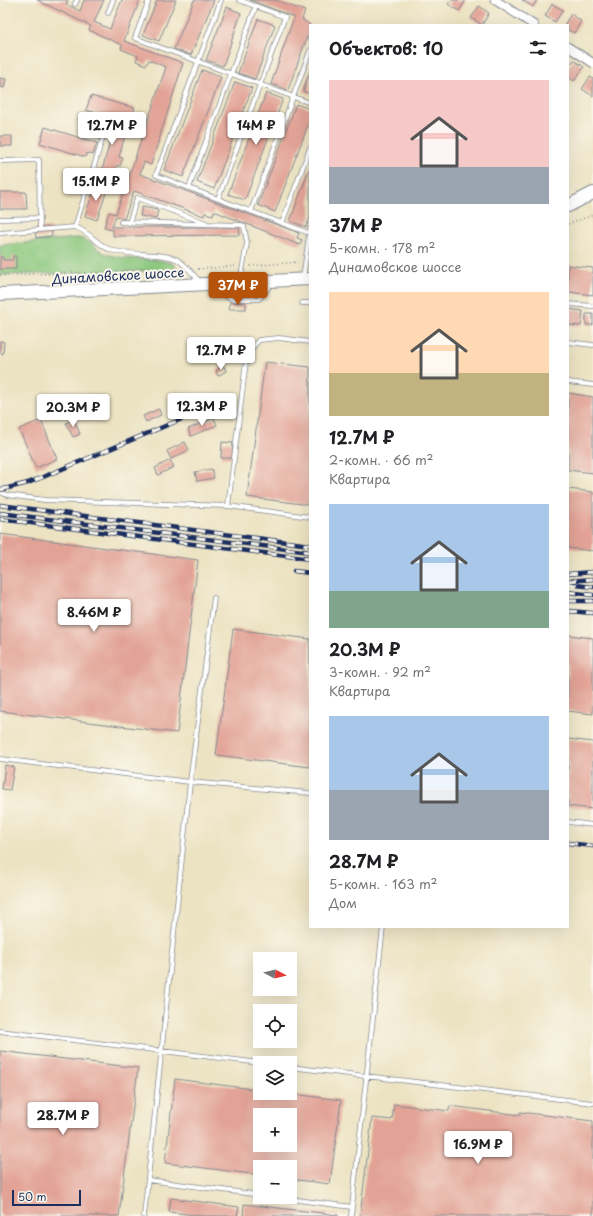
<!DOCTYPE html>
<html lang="ru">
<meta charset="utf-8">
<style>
body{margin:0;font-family:"Playpen Sans",sans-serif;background:#f2f2f2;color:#202124;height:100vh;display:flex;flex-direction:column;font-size:15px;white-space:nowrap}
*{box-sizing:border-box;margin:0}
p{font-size:13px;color:#757577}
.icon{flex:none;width:22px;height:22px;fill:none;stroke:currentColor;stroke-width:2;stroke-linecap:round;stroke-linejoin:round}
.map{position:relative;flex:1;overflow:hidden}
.side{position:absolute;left:309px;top:24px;width:260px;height:904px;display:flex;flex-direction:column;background:#fff;border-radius:0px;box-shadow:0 4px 16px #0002}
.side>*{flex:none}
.needle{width:26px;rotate:97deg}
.fabs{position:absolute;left:253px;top:952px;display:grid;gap:8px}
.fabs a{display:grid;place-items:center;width:44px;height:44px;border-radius:0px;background:#fff;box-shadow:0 4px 16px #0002;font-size:20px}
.scale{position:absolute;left:12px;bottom:10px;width:69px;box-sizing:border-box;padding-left:4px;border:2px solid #1b2f5e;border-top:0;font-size:11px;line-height:14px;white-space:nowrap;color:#1b2f5e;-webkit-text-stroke:3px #fbf7ec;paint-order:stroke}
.price{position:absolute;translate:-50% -34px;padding:0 9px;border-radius:4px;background:#fff;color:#222;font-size:13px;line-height:26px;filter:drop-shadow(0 1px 2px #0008)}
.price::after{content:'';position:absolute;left:50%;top:24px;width:12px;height:9px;margin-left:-6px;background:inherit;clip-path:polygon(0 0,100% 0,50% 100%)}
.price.on{background:#b45309;color:#fff}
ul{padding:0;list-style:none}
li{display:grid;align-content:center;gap:8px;height:212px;padding:0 20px}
li span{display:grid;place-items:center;height:124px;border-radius:0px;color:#555}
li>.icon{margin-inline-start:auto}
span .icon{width:72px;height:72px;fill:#fffc;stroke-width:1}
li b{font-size:17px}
h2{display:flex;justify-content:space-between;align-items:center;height:48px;padding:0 20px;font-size:17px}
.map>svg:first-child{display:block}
.green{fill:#89c67c;stroke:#527a6d}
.building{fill:#e2a396;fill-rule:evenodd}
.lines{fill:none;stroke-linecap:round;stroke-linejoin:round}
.lane-casing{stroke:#848990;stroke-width:5.5}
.street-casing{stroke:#848990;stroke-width:10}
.primary-casing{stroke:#848990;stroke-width:14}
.path{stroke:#848990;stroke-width:1.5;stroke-dasharray:1 3;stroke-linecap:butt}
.lane{stroke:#fff;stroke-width:4}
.street{stroke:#fff;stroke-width:8}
.primary{stroke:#fff;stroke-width:12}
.rail-casing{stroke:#1b2f5e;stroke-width:4.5}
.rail{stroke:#fbf7ec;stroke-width:3;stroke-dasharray:9;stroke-linecap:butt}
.labels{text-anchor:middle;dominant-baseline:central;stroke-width:4;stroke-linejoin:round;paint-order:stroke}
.street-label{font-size:13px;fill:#1b2f5e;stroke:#fbf7ec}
</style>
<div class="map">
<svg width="593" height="1216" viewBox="0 0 593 1216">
<rect width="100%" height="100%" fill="#fbf7ec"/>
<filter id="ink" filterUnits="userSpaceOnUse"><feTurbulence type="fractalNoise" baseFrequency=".025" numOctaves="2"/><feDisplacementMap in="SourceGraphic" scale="8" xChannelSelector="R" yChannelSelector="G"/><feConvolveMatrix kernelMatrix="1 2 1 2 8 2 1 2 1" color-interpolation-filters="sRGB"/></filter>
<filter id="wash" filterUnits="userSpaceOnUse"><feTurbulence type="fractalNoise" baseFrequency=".012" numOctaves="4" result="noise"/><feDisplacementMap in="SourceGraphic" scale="16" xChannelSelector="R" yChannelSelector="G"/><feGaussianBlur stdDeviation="0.9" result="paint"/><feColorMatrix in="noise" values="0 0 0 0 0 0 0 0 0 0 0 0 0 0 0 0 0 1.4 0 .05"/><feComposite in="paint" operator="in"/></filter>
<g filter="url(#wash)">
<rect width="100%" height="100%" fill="#ece3c2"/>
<path class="green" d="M77 238C88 239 93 246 101 251 107 255 113 256 119 257 132 260 166 258 175 265L176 270 0 275V245Z"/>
<g id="blocks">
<path class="building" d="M37 0H68L66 4 80 11 84 0H104L94 22 110 29 122 0H140L124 41 183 63 151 165 144 162 140 174 299 233 297 238 302 240 300 245 214 211 213 215 205 213 204 216 134 191 124 219 116 216 112 227H239L240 235 113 236V230L104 228 109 212 116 214 166 67 149 60 146 65 136 61 138 56 121 49 122 45 89 30 91 26Z
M157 0H176L159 41 143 35Z
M194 0H214L191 55 174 49Z
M250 0H275L305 11 302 19 310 25V41L307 37 288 90 271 84 294 17Z
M451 0H466L459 11 448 4Z
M522 0H537L533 7Z
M552 4 563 10 555 22 545 16Z
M479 6 489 13 482 25 471 18Z
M227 7 241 13 223 66 206 60Z
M571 14 581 21 574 33 568 30V25H564Z
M258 19 275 25 255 79 238 73Z
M574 60 584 67 574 81 568 77V67Z
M202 70 221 77 183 177 164 170Z
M310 71V94L303 91Z
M590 77 593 79V96L582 89Z
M0 78 6 79 4 88 0 87Z
M235 82 252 88 214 189 197 182Z
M266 93 283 99 245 200 228 194Z
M91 96 135 108 130 123 86 110Z
M296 104 310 109V120L275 212 258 205Z
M96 116 128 125 119 157 123 158 120 166 117 165 114 176 111 175 110 179 96 174 97 169 102 170 113 131 94 126Z
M45 127 97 143 93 155 87 153 85 157 40 143Z
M0 136H12V146H0Z
M310 167V218L306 227 290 221Z
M96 183 108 187 97 220 85 216Z
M0 192H26L27 209H0Z
M142 207 158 210 156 219 140 216Z
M51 227 52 236 36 238 35 229Z
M13 256H16V269H0V257H3V260H13Z
M568 265 593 268V295L568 292Z
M230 302 246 303V309H229Z
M568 309 583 311 581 326 568 325Z
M586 314H593V325H586Z
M0 341 4 342 3 354 0 353Z
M265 362 310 367V505L247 497Z
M224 366 226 371 218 376 216 371Z
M568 393 593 397V473L568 470Z
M159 409 161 415 146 422 143 416Z
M214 418 217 425 191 436 188 429Z
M74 419 80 434 73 437 66 423Z
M41 420 57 459 36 468 19 429Z
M185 442 189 450 171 459 167 451Z
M222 442 233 443 232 458H221Z
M170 460 174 467 158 475 155 468Z
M212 469 214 478 197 481 195 472Z
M568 489 593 492V551L568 548Z
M0 534 198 560 177 733 0 711Z
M233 629 310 639V767L216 755Z
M568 635 593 638V714L568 711Z
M568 739 593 742V809L568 806Z
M5 765 14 767 10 790 2 789Z
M0 1051 138 1068 119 1216H0Z
M175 1079 260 1090V1093H285L341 1100 330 1184 290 1179V1167H260V1175L165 1163ZM260 1115H290V1145H260Z
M394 1104 449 1111 450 1106 520 1115V1112L593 1121V1216H360L372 1118 392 1120Z
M171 1198 239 1207 237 1216H203L169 1212Z
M244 1204 338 1215V1216H243Z"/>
</g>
</g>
<g filter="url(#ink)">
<use href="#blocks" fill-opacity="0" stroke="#848990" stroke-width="1"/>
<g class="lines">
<g class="lane-casing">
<path id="lane" d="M149 0 135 38 310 103
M221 0 156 175 189 188 256 6
M239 0 285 17 218 199 282 223 310 148
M75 4 77 0
M108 13 113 0
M0 161 39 160 40 230
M189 188 218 199
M251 211 310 51
M0 219 40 218
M121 222 241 225 244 226 247 243 240 282
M129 223 137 198 206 223
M282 223 309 233
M75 227 104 134
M0 233 75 227C90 232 97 245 111 250 129 256 164 252 178 260 187 266 193 274 200 282
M303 278 310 229
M209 288 232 299H259L272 283
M302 303H310
M568 304 593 306
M568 342 593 345
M568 382 593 385
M0 492 7 495 45 500 228 506 310 517
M228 506 247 354 259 340 279 338 310 342
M0 759 190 782 310 793
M568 822 593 825
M0 1031 260 1063
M290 1067 593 1103
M148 1180 260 1195
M274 1197 352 1207
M144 1216 190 782 214 598
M351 1216 383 927"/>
</g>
<g class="street-casing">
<path id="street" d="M495 0 534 25
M568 47 593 63"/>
</g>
<g class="primary-casing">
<path id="primary" d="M568 206 593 193
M0 294 310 279"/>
</g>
<path class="path" d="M568 224 593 215
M250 266 298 262
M198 269 236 266
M0 275 180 270"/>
<use href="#lane" class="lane"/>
<use href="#street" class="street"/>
<use href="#primary" class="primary"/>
<g class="rail-casing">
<path id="rail" d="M0 490 28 483 43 477 213 406
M0 505 310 545
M0 513 310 552
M0 519 310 559
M294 571 310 573
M568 574 593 572
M568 581 593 579
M568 584 593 587
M568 592 593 595
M568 601H593
M568 611 593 613
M568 843 593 846"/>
</g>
<use href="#rail" class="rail"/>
</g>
</g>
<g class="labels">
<g class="street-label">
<text transform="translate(118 275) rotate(-3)">Динамовское шоссе</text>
</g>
</g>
</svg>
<div class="fabs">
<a><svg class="needle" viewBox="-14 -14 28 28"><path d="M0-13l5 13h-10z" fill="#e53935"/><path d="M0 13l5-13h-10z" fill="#757577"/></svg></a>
<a><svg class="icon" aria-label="locate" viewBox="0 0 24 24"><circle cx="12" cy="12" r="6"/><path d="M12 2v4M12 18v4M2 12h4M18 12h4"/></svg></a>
<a><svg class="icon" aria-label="layers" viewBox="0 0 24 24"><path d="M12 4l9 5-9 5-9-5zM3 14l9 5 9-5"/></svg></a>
<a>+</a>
<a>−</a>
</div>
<div class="scale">50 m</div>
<b class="price" style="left:112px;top:146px">12.7M ₽</b>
<b class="price" style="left:256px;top:146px">14M ₽</b>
<b class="price" style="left:96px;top:202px">15.1M ₽</b>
<b class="price on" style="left:238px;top:306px">37M ₽</b>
<b class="price" style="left:221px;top:371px">12.7M ₽</b>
<b class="price" style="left:202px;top:427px">12.3M ₽</b>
<b class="price" style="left:73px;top:428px">20.3M ₽</b>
<b class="price" style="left:94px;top:633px">8.46M ₽</b>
<b class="price" style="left:63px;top:1136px">28.7M ₽</b>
<b class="price" style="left:478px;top:1165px">16.9M ₽</b>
<section class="side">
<h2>Объектов: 10<svg class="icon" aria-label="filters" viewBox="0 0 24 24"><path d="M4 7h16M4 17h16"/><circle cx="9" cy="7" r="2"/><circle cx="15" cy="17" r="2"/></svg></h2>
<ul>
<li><span style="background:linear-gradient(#f6c9c9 70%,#9aa5b1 0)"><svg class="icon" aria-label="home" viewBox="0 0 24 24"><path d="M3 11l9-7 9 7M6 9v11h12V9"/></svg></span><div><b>37M ₽</b><p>5-комн. · 178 m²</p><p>Динамовское шоссе</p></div></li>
<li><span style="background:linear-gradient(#ffd9b3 65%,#c2b280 0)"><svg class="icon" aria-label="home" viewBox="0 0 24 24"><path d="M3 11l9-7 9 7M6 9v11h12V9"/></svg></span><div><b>12.7M ₽</b><p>2-комн. · 66 m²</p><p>Квартира</p></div></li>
<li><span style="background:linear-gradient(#a9c7e8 70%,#7fa58c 0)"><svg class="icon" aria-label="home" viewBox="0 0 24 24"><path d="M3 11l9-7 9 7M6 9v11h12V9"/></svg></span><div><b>20.3M ₽</b><p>3-комн. · 92 m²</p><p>Квартира</p></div></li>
<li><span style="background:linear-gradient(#a9c7e8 60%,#9aa5b1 0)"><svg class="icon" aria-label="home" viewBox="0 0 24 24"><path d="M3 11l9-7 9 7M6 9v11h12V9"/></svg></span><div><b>28.7M ₽</b><p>5-комн. · 163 m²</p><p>Дом</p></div></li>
</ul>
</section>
</div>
